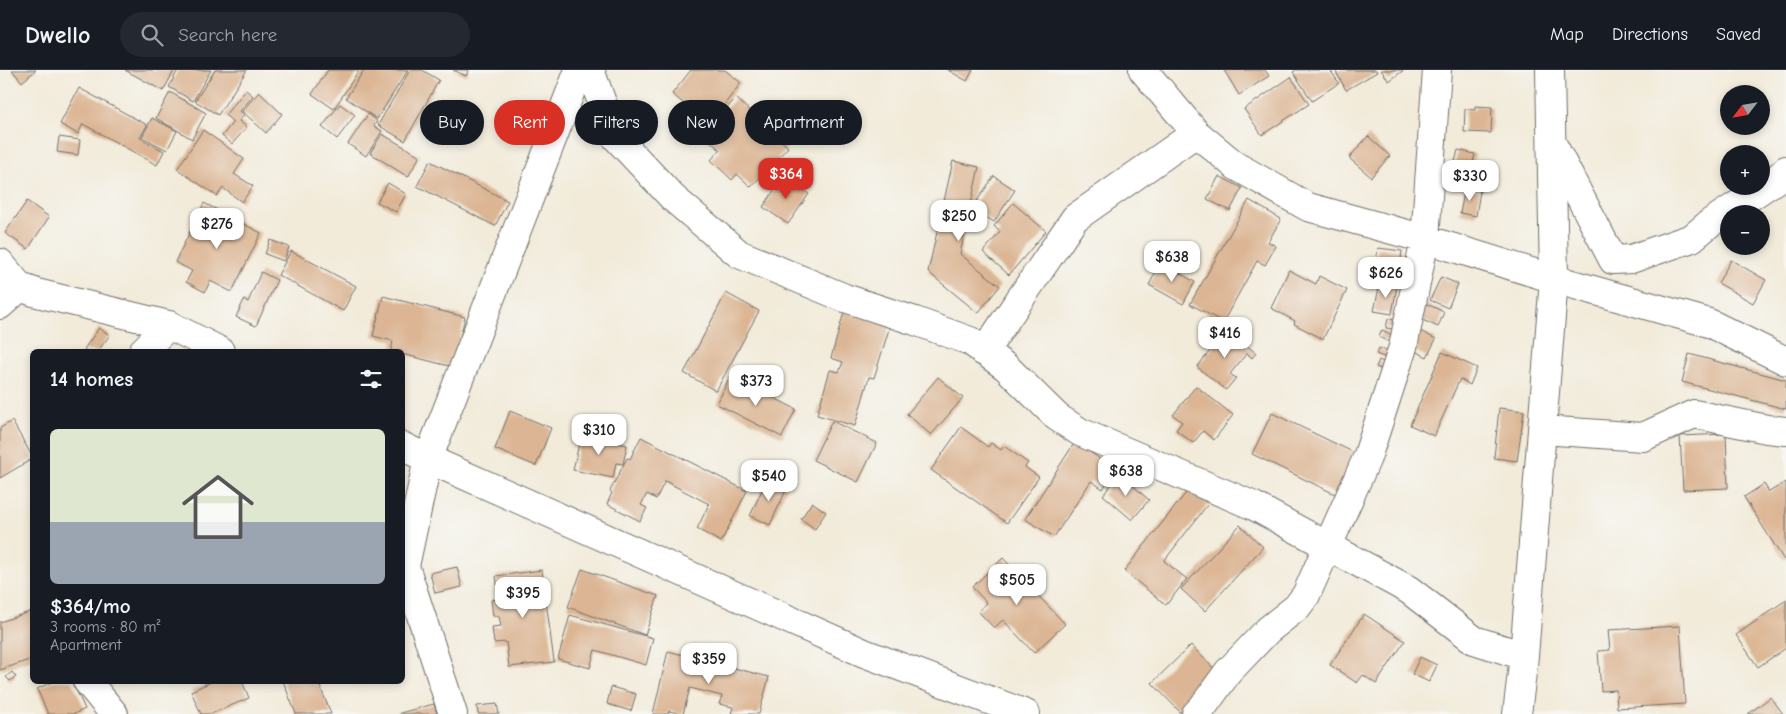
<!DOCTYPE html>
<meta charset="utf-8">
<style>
body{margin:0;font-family:"Comic Neue",sans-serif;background:#242831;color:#f1f3f6;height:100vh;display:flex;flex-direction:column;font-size:19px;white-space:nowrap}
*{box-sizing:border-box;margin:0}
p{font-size:16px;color:#9ea1a6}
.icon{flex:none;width:28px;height:28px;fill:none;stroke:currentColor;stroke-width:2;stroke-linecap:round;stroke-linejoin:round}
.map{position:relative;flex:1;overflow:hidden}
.drawer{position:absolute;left:30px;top:279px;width:375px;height:335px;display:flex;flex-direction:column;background:#171b24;border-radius:8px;box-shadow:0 2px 8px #0003}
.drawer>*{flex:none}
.banner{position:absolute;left:420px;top:30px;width:475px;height:45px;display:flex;gap:10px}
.needle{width:32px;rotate:239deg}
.controls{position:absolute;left:1720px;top:15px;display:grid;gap:10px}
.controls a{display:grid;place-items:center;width:50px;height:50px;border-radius:50%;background:#171b24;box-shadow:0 2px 8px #0003;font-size:25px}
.price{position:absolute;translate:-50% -42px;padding:0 11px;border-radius:10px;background:#fff;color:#222;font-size:16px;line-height:32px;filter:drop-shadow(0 1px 2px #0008)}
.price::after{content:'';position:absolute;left:50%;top:30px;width:15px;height:11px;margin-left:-8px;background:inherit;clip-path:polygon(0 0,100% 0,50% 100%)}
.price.current{background:#d93025;color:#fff}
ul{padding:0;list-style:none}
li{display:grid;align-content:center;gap:10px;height:265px;padding:0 20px}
li span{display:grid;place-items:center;height:155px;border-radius:8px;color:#555}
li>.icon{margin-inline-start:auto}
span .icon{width:90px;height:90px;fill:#fffc;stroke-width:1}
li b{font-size:21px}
h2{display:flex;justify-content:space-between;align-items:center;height:60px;padding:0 20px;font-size:21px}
.chip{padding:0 18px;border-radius:22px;background:#171b24;box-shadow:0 2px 8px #0003;font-size:18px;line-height:45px}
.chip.current{background:#d93025;color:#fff}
header{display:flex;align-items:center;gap:30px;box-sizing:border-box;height:70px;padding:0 25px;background:#171b24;border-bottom:1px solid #363941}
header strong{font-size:24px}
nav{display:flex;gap:28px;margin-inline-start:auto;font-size:18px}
.search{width:350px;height:45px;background:#242831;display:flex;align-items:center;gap:12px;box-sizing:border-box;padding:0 18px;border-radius:28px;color:#9ea1a6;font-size:19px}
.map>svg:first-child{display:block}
.building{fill:#dcb694}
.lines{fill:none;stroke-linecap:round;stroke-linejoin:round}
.minor-casing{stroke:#716e68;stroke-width:30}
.minor{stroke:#fff;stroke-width:28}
</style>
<header>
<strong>Dwello</strong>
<div class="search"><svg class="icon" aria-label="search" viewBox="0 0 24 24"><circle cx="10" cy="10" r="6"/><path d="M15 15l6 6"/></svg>Search here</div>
<nav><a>Map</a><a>Directions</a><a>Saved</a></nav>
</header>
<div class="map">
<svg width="1786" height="644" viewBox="0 0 1786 644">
<rect width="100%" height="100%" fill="#f6f6f2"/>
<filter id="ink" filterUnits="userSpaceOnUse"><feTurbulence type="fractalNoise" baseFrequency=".02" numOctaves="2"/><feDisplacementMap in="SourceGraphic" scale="10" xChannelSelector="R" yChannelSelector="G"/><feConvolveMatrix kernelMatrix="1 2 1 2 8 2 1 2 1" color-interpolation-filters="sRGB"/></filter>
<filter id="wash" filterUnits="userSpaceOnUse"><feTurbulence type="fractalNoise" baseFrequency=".0096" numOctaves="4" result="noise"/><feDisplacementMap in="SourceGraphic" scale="20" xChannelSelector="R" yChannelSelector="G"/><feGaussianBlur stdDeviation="1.12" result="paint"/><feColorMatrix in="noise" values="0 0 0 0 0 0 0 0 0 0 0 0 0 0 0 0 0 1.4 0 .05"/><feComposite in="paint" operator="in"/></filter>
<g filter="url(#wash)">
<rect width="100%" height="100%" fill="#f2ebda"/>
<g id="blocks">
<path class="building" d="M12 0H36L22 12Z
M125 0H172L174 1 163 21Z
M178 0H211L193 31 169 17Z
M215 0H247L218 45 195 31Z
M328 0H359L334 39 312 24Z
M364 0H408L377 49 346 28Z
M410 0H422L439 10 405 71 378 55Z
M453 0H469L466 6Z
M691 0H725L741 13 714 48 704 39 699 46 672 24Z
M948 0H973L967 11Z
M1224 0H1265L1269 6 1239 25Z
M1296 0H1330L1339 13 1312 31 1293 2Z
M1335 0H1376L1377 2 1346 20Z
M1381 0H1404L1389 11Z
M1291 7 1309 34 1262 65 1244 39Z
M79 18 147 55 140 68 164 81 157 95 83 54 78 64 60 54Z
M246 20 253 26 240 41 244 45 239 51 247 57 232 74 222 66 233 52 225 45Z
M170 22 206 43 192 69 156 48Z
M259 22 282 44 266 63 242 41Z
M736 28 788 77 751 117 737 104 732 110 711 90 720 80 709 70 717 61 711 55Z
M340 34 355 45 337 69 322 57Z
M1475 36 1492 37 1491 63 1464 62 1465 39 1475 40Z
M368 44 377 51 374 56 382 61 366 86 348 74Z
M152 48 177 61 167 80 142 67Z
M203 60 244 89 234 104 253 116 242 132 223 118 217 126 177 99Z
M382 64 420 86 408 107 370 83Z
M1368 66 1390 86 1371 107 1349 88Z
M59 67 80 70 78 85 57 82Z
M1458 80 1475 84 1472 97 1455 92Z
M430 91 508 131 495 156 417 116Z
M953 91 979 97 960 184 1000 216 978 243 928 202Z
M994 106 1015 120 994 152 972 138Z
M1219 106 1242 118 1230 141 1207 129Z
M783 107 809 124 788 154 763 137Z
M388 113 406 124 396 142 377 132Z
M1465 118 1480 121 1476 146 1460 143Z
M1249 130 1281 149 1268 172 1276 176 1265 195 1257 191 1223 252 1190 234Z
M27 131 49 147 28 179 5 163Z
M204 133 261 163 232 222 210 211 205 222 186 212 192 201 175 192Z
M1013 133 1046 161 1009 205 983 182 1000 162 994 156Z
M270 170 289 177 284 191 265 184Z
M1378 178 1402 181 1399 203 1375 200Z
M291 181 356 216 343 241 278 205Z
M1731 190 1766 210 1753 233 1718 213Z
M1161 192 1195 212 1183 234 1149 215Z
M1289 200 1316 214 1319 206 1347 220 1323 269 1294 254 1295 251 1271 238Z
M261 202 277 210 256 256 236 247 244 230 248 232Z
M1441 207 1458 214 1448 238 1430 230Z
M1380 213 1397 216 1392 244 1374 241Z
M726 223 759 241 716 321 684 303Z
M383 226 465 247 453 297 402 284V281H391L393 271 373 266Z
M1425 233 1444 242 1438 257 1418 248Z
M844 242 890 256 874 308 869 307 855 356 817 345 830 300 839 302 843 292 831 288Z
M1388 249 1403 251 1401 260 1386 258Z
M99 258 110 265 98 281H87L84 279Z
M1227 260 1256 283 1252 288 1247 283 1230 304 1236 308 1226 320 1197 297Z
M1382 260 1394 266 1391 273 1379 267Z
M1418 260 1436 269 1427 287 1409 278Z
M1379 278 1395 284 1392 290 1376 284Z
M1442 282 1477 298 1470 315 1460 309 1434 366 1410 355Z
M1689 284 1786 310V339L1682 312Z
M1379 290 1390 295 1388 302 1376 297Z
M730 306 796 339 782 367 717 334Z
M938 307 963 328 931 365 907 344Z
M1196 316 1233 345 1214 370 1203 361 1193 373 1176 360 1182 352 1173 345Z
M1499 338 1524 341 1517 391 1494 388Z
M510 341 551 358 536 396 495 379Z
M1272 343 1357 384 1337 425 1252 384Z
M12 351 32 386V389L0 408V358Z
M832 351 877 373 858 412 813 390Z
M961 357 988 377 991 373 1001 380 1004 376 1028 393 1025 397 1039 407 1007 453 931 400Z
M1726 364 1728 418 1683 420 1680 366Z
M581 365 627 375 623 394 616 393 613 408 573 400Z
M641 367 747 421 721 472 697 459 709 434 665 411 656 429 647 424 641 435 647 438 640 451 607 434 612 423 610 421 627 388 630 389Z
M1075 372 1115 399 1103 419 1091 411 1054 467 1025 449Z
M1120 404 1149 430 1132 450 1103 425Z
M767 409 787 418 770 455 750 446Z
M1786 412V489L1784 490 1744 427 1764 414 1769 422Z
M1189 419 1208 434 1164 491 1187 509 1166 535 1124 501Z
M812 432 826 442 815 459 801 449Z
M1240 455 1263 477 1205 541 1181 519Z
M1003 488 1065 554 1034 583 1003 550 994 558 978 541 987 533 972 517Z
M457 497 462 517 435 523 430 503Z
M582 499 658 526 645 565 568 537Z
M542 500 554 592 509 597 506 572 494 573 492 557 501 556 499 546H493L491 530 499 529 496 506Z
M1786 530V578L1758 597 1736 565Z
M32 541V589L0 600V552Z
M1364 544 1405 571 1376 614 1363 605 1357 613 1330 595Z
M570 545 653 568 646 595 595 580 590 598 558 589Z
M1680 556 1685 634 1617 638 1616 620 1601 621 1598 581 1610 580 1608 560Z
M1191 575 1220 605 1182 644 1152 613Z
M668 581 769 607 759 644H731L733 637 719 634 722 626 690 618 683 644 669 641 668 644H653Z
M1420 587 1437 595 1429 612 1412 604Z
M12 602 16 607 10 611 6 607Z
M54 611H72L85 639 74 644H48L37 619Z
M213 611H242L249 628 211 644H201L191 621Z
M283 611H318L331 644H296Z
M611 617 636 624 631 641 607 634Z
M1771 627 1783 644H1748Z
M434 634 437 644H400V643Z
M497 634 499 644H478L477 636Z"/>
</g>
</g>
<g filter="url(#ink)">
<use href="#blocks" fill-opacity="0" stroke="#716e68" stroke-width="1"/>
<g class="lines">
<g class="minor-casing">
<path id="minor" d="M590 0 614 65 673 128 739 184 845 228 915 251 970 271 1006 297 1057 347 1080 362 1254 436 1409 520 1474 570 1524 586
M1143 0 1196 63 1236 96 1308 137 1425 169 1554 209 1709 253 1786 291
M1553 75 1613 190 1631 189 1692 168 1710 153 1777 109 1786 100
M0 193 20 217 37 223 169 255 220 281
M0 235 20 217
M143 281 169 255
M984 282 1075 148 1196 63
M1542 360 1643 367 1694 344 1767 359 1786 361
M402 376 428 389 864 583 1026 644
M87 611 114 644
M453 644 405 496 428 389 579 0
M1196 644 1202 638 1228 602 1268 560 1297 537 1306 525 1367 388 1403 277 1425 169 1437 0
M1517 644 1524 586 1554 209 1550 0"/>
</g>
<use href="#minor" class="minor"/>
</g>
</g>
</svg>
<div class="controls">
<a><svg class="needle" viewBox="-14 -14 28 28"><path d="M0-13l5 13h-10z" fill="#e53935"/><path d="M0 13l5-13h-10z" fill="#9ea1a6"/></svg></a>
<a>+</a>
<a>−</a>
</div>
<b class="price current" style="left:786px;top:130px">$364</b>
<b class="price" style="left:1470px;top:132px">$330</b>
<b class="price" style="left:959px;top:172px">$250</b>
<b class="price" style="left:217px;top:180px">$276</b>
<b class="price" style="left:1172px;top:213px">$638</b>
<b class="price" style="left:1386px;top:229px">$626</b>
<b class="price" style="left:1225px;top:289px">$416</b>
<b class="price" style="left:756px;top:337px">$373</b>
<b class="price" style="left:599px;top:386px">$310</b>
<b class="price" style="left:1126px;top:427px">$638</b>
<b class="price" style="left:769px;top:432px">$540</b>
<b class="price" style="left:1017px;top:536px">$505</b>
<b class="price" style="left:523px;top:549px">$395</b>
<b class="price" style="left:709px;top:615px">$359</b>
<div class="banner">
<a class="chip">Buy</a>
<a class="chip current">Rent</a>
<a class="chip">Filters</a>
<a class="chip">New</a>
<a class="chip">Apartment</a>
</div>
<section class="drawer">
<h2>14 homes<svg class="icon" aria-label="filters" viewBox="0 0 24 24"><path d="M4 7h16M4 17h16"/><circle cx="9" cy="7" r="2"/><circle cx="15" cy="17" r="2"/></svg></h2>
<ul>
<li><span style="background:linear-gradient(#dfe7d0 60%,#9aa5b1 0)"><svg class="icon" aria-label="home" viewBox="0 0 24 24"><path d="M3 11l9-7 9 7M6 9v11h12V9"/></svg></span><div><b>$364/mo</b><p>3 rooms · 80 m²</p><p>Apartment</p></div></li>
</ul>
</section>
</div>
